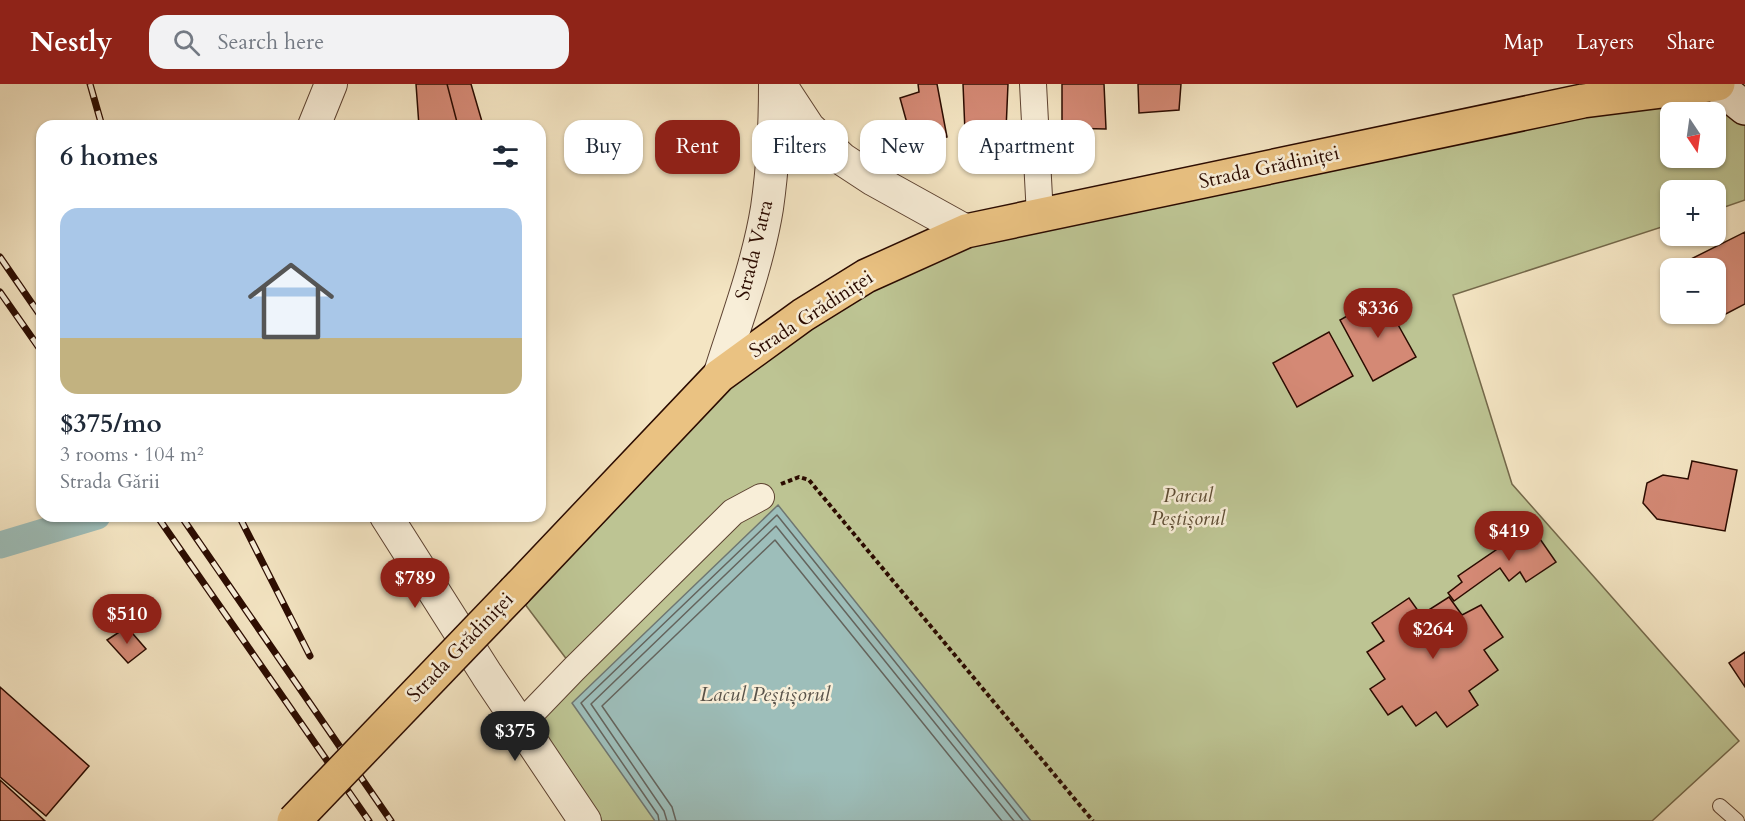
<!DOCTYPE html>
<meta charset="utf-8">
<style>
body{margin:0;font-family:Cardo,serif;background:#f2f2f3;color:#1f2937;height:100vh;display:flex;flex-direction:column;font-size:22px;white-space:nowrap}
*{box-sizing:border-box;margin:0}
p{font-size:20px;color:#747a83}
.icon{flex:none;width:33px;height:33px;fill:none;stroke:currentColor;stroke-width:2;stroke-linecap:round;stroke-linejoin:round}
.map{position:relative;flex:1;overflow:hidden}
.sheet{position:absolute;left:36px;top:36px;width:510px;height:402px;display:flex;flex-direction:column;background:#fff;border-radius:18px;box-shadow:0 2px 4px #0004}
.sheet>*{flex:none}
.hud{position:absolute;left:564px;top:36px;width:570px;height:54px;display:flex;gap:12px}
.needle{width:39px;rotate:167deg}
.fabs{position:absolute;left:1660px;top:18px;display:grid;gap:12px}
.fabs a{display:grid;place-items:center;width:66px;height:66px;border-radius:12px;background:#fff;box-shadow:0 2px 4px #0004;font-size:30px}
.price{position:absolute;translate:-50% -51px;padding:0 14px;border-radius:21px;background:#8f2418;color:#fff;font-size:20px;line-height:39px;filter:drop-shadow(0 2px 3px #0008)}
.price::after{content:'';position:absolute;left:50%;top:36px;width:18px;height:14px;margin-left:-9px;background:inherit;clip-path:polygon(0 0,100% 0,50% 100%)}
.price.current{background:#222;color:#fff}
ul{padding:0;list-style:none}
li{display:grid;align-content:center;gap:12px;height:318px;padding:0 24px}
li span{display:grid;place-items:center;height:186px;border-radius:18px;color:#555}
li>.icon{margin-inline-start:auto}
span .icon{width:108px;height:108px;fill:#fffc;stroke-width:1}
li b{font-size:26px}
h2{display:flex;justify-content:space-between;align-items:center;height:72px;padding:0 24px;font-size:26px}
.chip{padding:0 21px;border-radius:18px;background:#fff;box-shadow:0 2px 4px #0004;font-size:21px;line-height:54px}
.chip.current{background:#8f2418;color:#fff}
header{display:flex;align-items:center;gap:36px;box-sizing:border-box;height:84px;padding:0 30px;background:#8f2418;color:#fff}
header strong{font-size:28px}
nav{display:flex;gap:33px;margin-inline-start:auto;font-size:21px}
.search{width:420px;height:54px;background:#f2f2f3;display:flex;align-items:center;gap:15px;box-sizing:border-box;padding:0 21px;border-radius:18px;color:#747a83;font-size:22px}
.map>svg:first-child{display:block}
.green{fill:#bdc493;stroke:#74684a;stroke-width:1.5;fill-rule:evenodd}
.water{fill:#9dbeba;stroke:#6f7670;stroke-width:1.5}
.lines{fill:none;stroke-linecap:round;stroke-linejoin:round}
.shore{stroke:#64645d;stroke-width:1.5}
.canal{stroke:#9dbeba;stroke-width:27}
.building{fill:#d48975;stroke:#2b0b00;stroke-width:1.5}
.service-casing{stroke:#5d4231;stroke-width:16}
.minor-casing{stroke:#5d4231;stroke-width:28}
.tertiary-casing{stroke:#5d4231;stroke-width:34}
.secondary-casing{stroke:#2b0b00;stroke-width:36}
.primary-casing{stroke:#2b0b00;stroke-width:36}
.path{stroke:#2b0b00;stroke-width:4;stroke-dasharray:4.5 3;stroke-linecap:butt}
.service{stroke:#f8eed8;stroke-width:14}
.minor{stroke:#f8eed8;stroke-width:26}
.tertiary{stroke:#f8eed8;stroke-width:32}
.secondary{stroke:#f8eed8;stroke-width:33}
.primary{stroke:#eac282;stroke-width:33}
.rail-casing{stroke:#2b0b00;stroke-width:7}
.rail{stroke:#f8eed8;stroke-width:4.5;stroke-dasharray:14;stroke-linecap:butt}
.primary-bridge-casing{stroke:#2b0b00;stroke-width:36;stroke-linecap:butt}
.primary-bridge{stroke:#eac282;stroke-width:33}
.labels{text-anchor:middle;dominant-baseline:central;stroke-width:5;stroke-linejoin:round;paint-order:stroke}
.street-label{font-size:20px;fill:#2b0b00;stroke:#f8eed8}
.park-label{font-size:20px;font-style:italic;fill:#5e4c33;stroke:#f8eed8}
.water-label{font-size:21px;font-style:italic;fill:#59534a;stroke:#f8eed8}
</style>
<header>
<strong>Nestly</strong>
<div class="search"><svg class="icon" aria-label="search" viewBox="0 0 24 24"><circle cx="10" cy="10" r="6"/><path d="M15 15l6 6"/></svg>Search here</div>
<nav><a>Map</a><a>Layers</a><a>Share</a></nav>
</header>
<div class="map">
<svg width="1745" height="737" viewBox="0 0 1745 737">
<rect width="100%" height="100%" fill="#f4e5c3"/>
<filter id="stains"><feTurbulence type="fractalNoise" baseFrequency=".00333" numOctaves="4"/><feColorMatrix values="0 0 0 0 .2 0 0 0 0 .09 0 0 0 0 .02 0 0 0 .5 -.17"/></filter>
<radialGradient id="worn" r=".72"><stop offset=".6" stop-color="#630" stop-opacity="0"/><stop offset="1" stop-color="#630" stop-opacity=".3"/></radialGradient>
<path class="green" d="M1715 1 1745 24V116L1716 126V106H1671V140L1453 211 1512 400 1739 657 1652 737H585L520 641 574 585 515 507 719 292 966 147ZM1671 28H1716V74H1671Z"/>
<path class="water" d="M778 421 1031 737H655L572 619Z"/>
<g class="lines">
<path class="shore" d="M659 737 658 731 581 619 777 431 1023 737
M667 737 664 727 591 620 776 442 1014 737
M676 737 672 723 602 622 775 456 1002 737"/>
<path class="canal" d="M0 461 97 432"/>
</g>
<path class="building" d="M416 0H447L458 42H419Z
M447 0H471L483 41 458 42Z
M918 0H937L947 53 913 61 900 14 919 8Z
M963 0H1008L1006 46 965 48Z
M1062 0H1104L1106 45 1062 44Z
M1138 0H1181L1179 26 1139 29Z
M1745 148V220L1722 232 1716 219V184H1673Z
M1382 212 1416 273 1373 297 1340 236Z
M1329 248 1353 292 1297 323 1273 279Z
M1692 377 1737 386 1725 447 1657 435 1643 419 1647 399 1663 391 1688 395Z
M1531 442 1556 478 1526 498 1520 488 1509 497 1500 484 1454 517 1448 509 1462 498 1458 492Z
M1449 513 1462 531 1481 521 1503 553 1484 566 1498 586 1469 607 1478 621 1447 643 1436 628 1416 642 1402 622 1388 631 1370 605 1385 595 1367 568 1384 557 1372 539 1409 514 1421 531Z
M127 543 146 565 128 579 107 556Z
M1745 568V603L1729 579Z
M0 603 89 682 46 732 0 693Z
M0 696 45 737H0Z"/>
<g class="lines">
<g class="service-casing">
<path id="service" d="M1720 722 1737 737"/>
</g>
<g class="minor-casing">
<path id="minor" d="M1033 0 1040 132
M520 641 574 585 733 428 761 413"/>
</g>
<g class="tertiary-casing">
<path id="tertiary" d="M780 0 809 44 842 75 874 96 966 147
M314 42 331 0
M719 292C736 238 758 180 767 124 773 82 775 42 775 0
M386 432 487 591 585 737"/>
</g>
<g class="secondary-casing">
<path id="secondary" d="M1715 0 1745 24"/>
</g>
<g class="primary-casing">
<path id="primary" d="M515 507 719 292 803 231 866 192 966 147 1583 17 1718 0"/>
</g>
<path class="path" d="M781 400 799 393 809 396 1093 737"/>
<use href="#service" class="service"/>
<use href="#minor" class="minor"/>
<use href="#tertiary" class="tertiary"/>
<use href="#secondary" class="secondary"/>
<use href="#primary" class="primary"/>
<g class="rail-casing">
<path id="rail" d="M90 0 102 42
M0 173 42 234
M0 208 42 268
M157 432 369 737
M181 432 391 737
M239 432 310 572"/>
</g>
<use href="#rail" class="rail"/>
<g class="primary-bridge-casing">
<path id="primary-bridge" d="M294 737 515 507"/>
</g>
<use href="#primary-bridge" class="primary-bridge"/>
</g>
<g class="labels">
<g class="street-label">
<text transform="translate(1269 83) rotate(-12)">Strada Grădiniței</text>
<text transform="translate(754 166) rotate(-76)">Strada Vatra</text>
<text transform="translate(811 230) rotate(-33)">Strada Grădiniței</text>
<text transform="translate(460 563) rotate(-46)">Strada Grădiniței</text>
</g>
<g class="park-label">
<text x="1188" y="411">Parcul<tspan x="1188" dy="23">Peștișorul</tspan></text>
</g>
<g class="water-label">
<text x="765" y="610">Lacul Peștișorul</text>
</g>
</g>
<rect width="100%" height="100%" filter="url(#stains)"/>
<rect width="100%" height="100%" fill="url(#worn)"/>
</svg>
<div class="fabs">
<a><svg class="needle" viewBox="-14 -14 28 28"><path d="M0-13l5 13h-10z" fill="#e53935"/><path d="M0 13l5-13h-10z" fill="#747a83"/></svg></a>
<a>+</a>
<a>−</a>
</div>
<b class="price" style="left:1378px;top:255px">$336</b>
<b class="price" style="left:1509px;top:478px">$419</b>
<b class="price" style="left:415px;top:525px">$789</b>
<b class="price" style="left:127px;top:561px">$510</b>
<b class="price" style="left:1433px;top:576px">$264</b>
<b class="price current" style="left:515px;top:678px">$375</b>
<div class="hud">
<a class="chip">Buy</a>
<a class="chip current">Rent</a>
<a class="chip">Filters</a>
<a class="chip">New</a>
<a class="chip">Apartment</a>
</div>
<section class="sheet">
<h2>6 homes<svg class="icon" aria-label="filters" viewBox="0 0 24 24"><path d="M4 7h16M4 17h16"/><circle cx="9" cy="7" r="2"/><circle cx="15" cy="17" r="2"/></svg></h2>
<ul>
<li><span style="background:linear-gradient(#a9c7e8 70%,#c2b280 0)"><svg class="icon" aria-label="home" viewBox="0 0 24 24"><path d="M3 11l9-7 9 7M6 9v11h12V9"/></svg></span><div><b>$375/mo</b><p>3 rooms · 104 m²</p><p>Strada Gării</p></div></li>
</ul>
</section>
</div>
